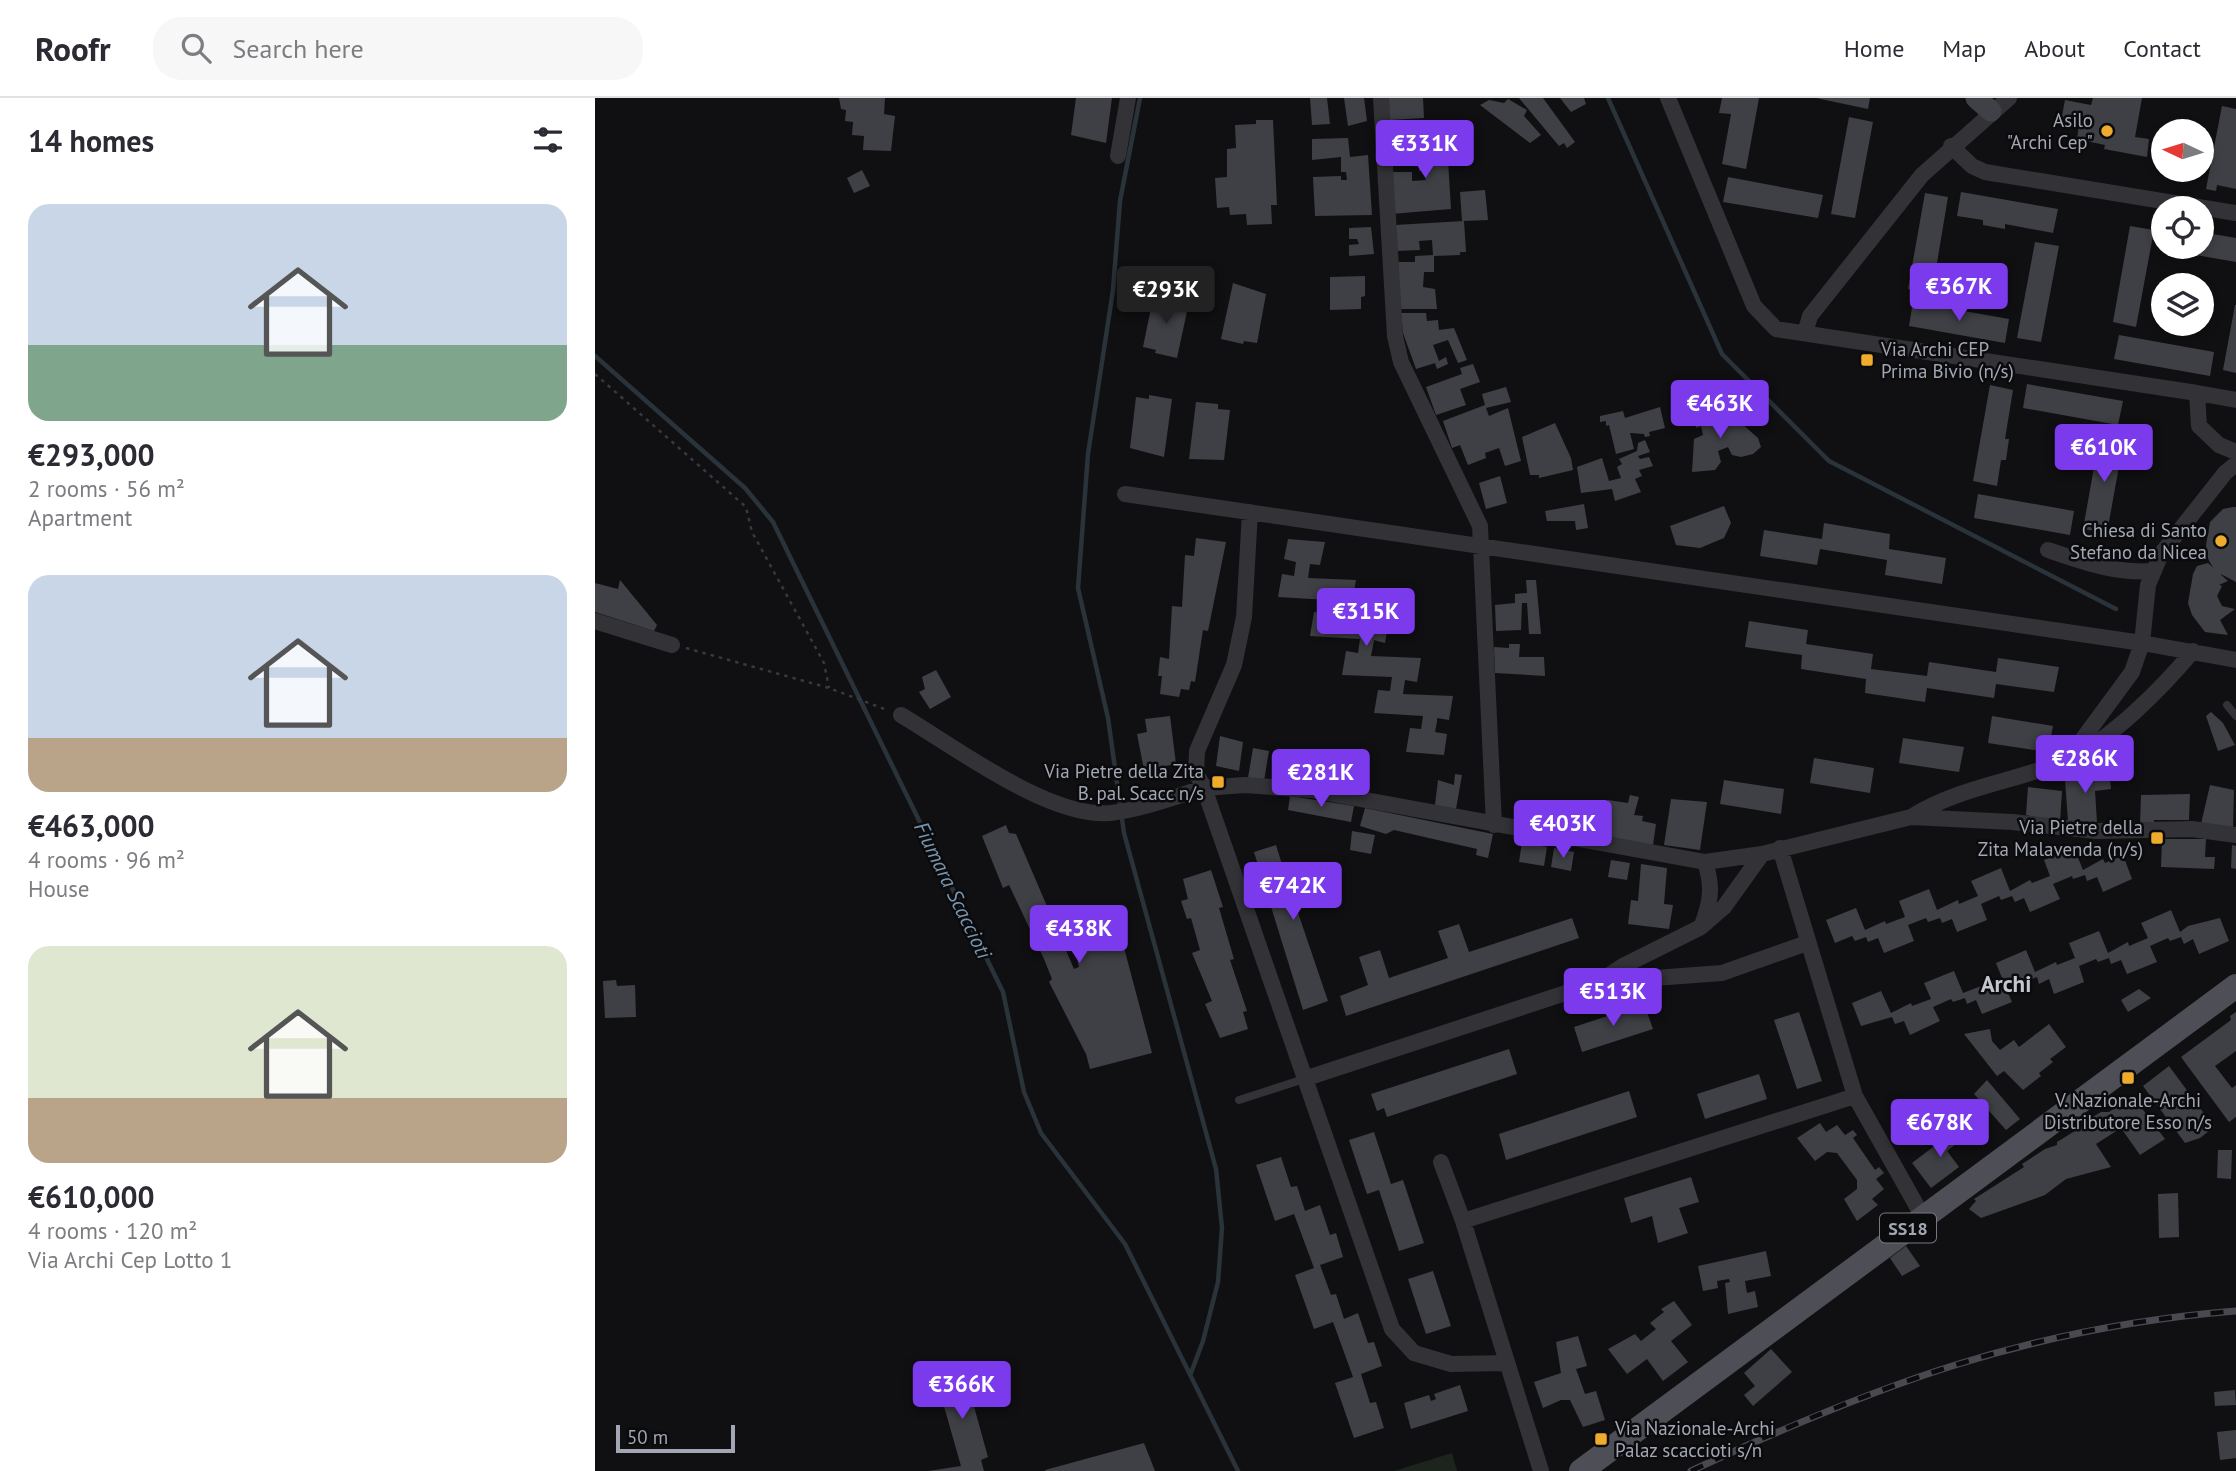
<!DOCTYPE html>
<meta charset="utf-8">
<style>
body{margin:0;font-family:"PT Sans",sans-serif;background:#f7f7f7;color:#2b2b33;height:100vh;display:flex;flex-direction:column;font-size:26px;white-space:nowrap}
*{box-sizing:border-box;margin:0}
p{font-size:23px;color:#7c7c81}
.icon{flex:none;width:38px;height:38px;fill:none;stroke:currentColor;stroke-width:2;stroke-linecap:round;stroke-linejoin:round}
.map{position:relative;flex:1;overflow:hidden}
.details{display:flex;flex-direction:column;background:#fff;width:595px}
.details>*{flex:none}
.needle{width:46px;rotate:274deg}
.tools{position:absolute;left:1556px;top:21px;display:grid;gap:14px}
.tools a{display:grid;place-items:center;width:63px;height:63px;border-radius:50%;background:#fff;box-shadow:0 4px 10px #0003;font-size:35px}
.scale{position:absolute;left:21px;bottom:18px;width:119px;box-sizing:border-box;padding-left:7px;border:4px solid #a2a7b3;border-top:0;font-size:19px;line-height:24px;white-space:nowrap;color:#a2a7b3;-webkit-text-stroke:5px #0b0b0d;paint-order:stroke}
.price{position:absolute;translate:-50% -60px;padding:0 16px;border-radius:7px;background:#7c3aed;color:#fff;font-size:23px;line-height:46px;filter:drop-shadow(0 2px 4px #0008)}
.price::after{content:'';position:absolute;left:50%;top:42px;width:21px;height:16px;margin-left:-10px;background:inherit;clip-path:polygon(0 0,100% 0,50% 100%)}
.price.current{background:#222;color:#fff}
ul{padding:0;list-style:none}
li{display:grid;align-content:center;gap:14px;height:371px;padding:0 28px}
li span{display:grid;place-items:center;height:217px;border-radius:21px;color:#555}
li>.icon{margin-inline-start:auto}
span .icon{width:126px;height:126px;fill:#fffc;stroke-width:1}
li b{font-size:30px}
h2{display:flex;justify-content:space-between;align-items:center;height:84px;padding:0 28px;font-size:30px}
header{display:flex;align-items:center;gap:42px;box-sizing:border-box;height:98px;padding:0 35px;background:#fff;border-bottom:2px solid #e1e1e2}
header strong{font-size:33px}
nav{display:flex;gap:38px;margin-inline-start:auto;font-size:24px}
.search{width:490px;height:63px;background:#f7f7f7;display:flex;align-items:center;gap:18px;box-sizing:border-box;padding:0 24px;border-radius:28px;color:#7c7c81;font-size:26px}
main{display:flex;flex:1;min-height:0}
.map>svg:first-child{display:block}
.green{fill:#1d241e}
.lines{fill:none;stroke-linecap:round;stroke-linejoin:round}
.stream{stroke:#2a333a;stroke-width:4.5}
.building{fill:#3f4045}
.path{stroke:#38393e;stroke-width:2.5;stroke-dasharray:3.5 5;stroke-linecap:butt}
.lane{stroke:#323237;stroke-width:8}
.street{stroke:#323237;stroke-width:16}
.secondary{stroke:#404147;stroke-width:21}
.primary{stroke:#4e4f56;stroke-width:24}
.rail-casing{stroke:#494a50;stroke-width:7}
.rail{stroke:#0b0b0d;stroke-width:4.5;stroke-dasharray:13;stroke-linecap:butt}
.poi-dot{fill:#efac2c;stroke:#0b0b0d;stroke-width:2.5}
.labels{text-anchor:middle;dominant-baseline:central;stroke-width:5;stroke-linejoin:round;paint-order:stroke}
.shield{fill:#0b0b0d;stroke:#757881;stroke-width:2}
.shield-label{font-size:18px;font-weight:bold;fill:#a2a7b3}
.poi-label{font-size:19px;fill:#a2a7b3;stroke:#0b0b0d;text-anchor:end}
.water-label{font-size:21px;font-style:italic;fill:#7895ae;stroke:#0b0b0d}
.quarter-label{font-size:23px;font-weight:bold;fill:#c3c6cf;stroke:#0b0b0d}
</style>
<header>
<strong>Roofr</strong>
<div class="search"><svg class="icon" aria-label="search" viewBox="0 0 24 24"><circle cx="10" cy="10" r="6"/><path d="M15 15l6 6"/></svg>Search here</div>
<nav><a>Home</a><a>Map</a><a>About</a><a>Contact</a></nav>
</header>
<main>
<section class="details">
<h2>14 homes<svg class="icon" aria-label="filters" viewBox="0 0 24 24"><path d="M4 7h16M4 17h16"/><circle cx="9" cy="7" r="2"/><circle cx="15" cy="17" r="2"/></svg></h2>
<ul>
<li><span style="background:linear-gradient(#c9d6e8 65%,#7fa58c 0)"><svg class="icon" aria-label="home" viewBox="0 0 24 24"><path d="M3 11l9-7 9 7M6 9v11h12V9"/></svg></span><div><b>€293,000</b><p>2 rooms · 56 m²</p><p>Apartment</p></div></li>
<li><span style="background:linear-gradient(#c9d6e8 75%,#b9a48a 0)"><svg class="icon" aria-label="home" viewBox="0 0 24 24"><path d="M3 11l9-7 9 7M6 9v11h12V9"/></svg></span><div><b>€463,000</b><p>4 rooms · 96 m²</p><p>House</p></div></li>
<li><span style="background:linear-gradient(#dfe7d0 70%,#b9a48a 0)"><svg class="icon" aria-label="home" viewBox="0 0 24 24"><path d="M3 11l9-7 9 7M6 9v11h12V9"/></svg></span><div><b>€610,000</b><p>4 rooms · 120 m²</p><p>Via Archi Cep Lotto 1</p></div></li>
</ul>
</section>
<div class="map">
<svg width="1641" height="1373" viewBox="0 0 1641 1373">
<rect width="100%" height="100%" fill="#101012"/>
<path class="green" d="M857 1355 862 1373H799Z"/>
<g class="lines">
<path class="stream" d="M545 0 525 103 518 192 493 356 483 490 513 620 529 735 621 1071 627 1130 623 1184 608 1243 596 1275
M1013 0 1127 256 1234 363 1521 511
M0 258 150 390 178 424 408 894 429 994 446 1035 530 1146 643 1373"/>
</g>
<path class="building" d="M244 0H290L289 16 300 18 296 53 268 52 269 38 257 37 258 24 250 23 251 12 246 11Z
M481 0H517L511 45 476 37Z
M715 0H732L735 26 717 27Z
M749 0H769L772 23 753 28Z
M792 0H828L829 20 794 22Z
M924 0H948L980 44 972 50 969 45 964 48Z
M965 0H989L991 6 976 14Z
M1127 0H1164L1151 71 1127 66 1136 16 1124 15Z
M1221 0H1275L1273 11Z
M1498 0H1547L1540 39 1554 41 1552 59 1509 51 1510 47 1482 41 1484 27 1466 23 1470 2 1496 7Z
M913 1 932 12 929 18 946 37 935 45 885 7 894 2 909 5Z
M1627 8 1641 11V91L1622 87 1621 93 1611 91Z
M1254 19 1278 24 1260 120 1236 116Z
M661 22H678L682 107H676L677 126 652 127 651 116 635 117 634 109 622 110 620 80 632 79V51L641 50 640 27 661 26Z
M851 30 856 111 796 116 797 74H817V83L831 82 828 73H824L823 54 833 53 831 31Z
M812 33 813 54 793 55V34Z
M753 40 755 59 773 57 777 117 720 118 718 79 746 78V82H752L751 74H746V59L717 62V41Z
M267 72 275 88 259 95 252 80Z
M1133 79 1228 97 1223 120 1128 104Z
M890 92 893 122 867 123 865 94Z
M1366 94 1463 111 1458 135 1410 126V131L1388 127V122L1362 118Z
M1330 95 1353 99 1337 195 1313 191Z
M869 123 871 154H865V157L839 158V174H829L828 189 840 191 842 211H806L802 164H820V158L838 157 837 142 824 143 825 152 801 153 800 127Z
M1535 128 1559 132 1541 229 1518 224Z
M776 129 779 156 754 158V147L764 146 762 141H754V130Z
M1606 134 1641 140V164L1567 151 1606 149Z
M1440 144 1464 148 1446 244 1422 240Z
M770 178V198L766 199V211L735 212V179Z
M638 185 671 196 662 245 649 243 648 246 626 241Z
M571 199 594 204 582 260 560 255 561 252 548 249 558 200 570 202Z
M1318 204 1414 221 1410 245 1314 228Z
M1640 207H1641V275L1628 272Z
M806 215H831L832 223 843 222 844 232 859 230 872 262 863 265 853 242 838 247 844 263 851 259 853 266 842 271 840 265 821 271 808 235Z
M1524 237 1619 254 1615 278 1519 261Z
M878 266 885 284 865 291 871 307 841 317 831 289 867 276 865 270Z
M1432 286 1528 303 1523 327 1428 310Z
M1395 287 1418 292 1410 341H1414L1411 362H1406L1402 388 1378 383Z
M911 289 916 304 891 310 894 318 913 310 926 363 910 368 904 350 890 355 891 360 873 367 865 347 857 350 848 323 890 307 887 296Z
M554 297 577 301 569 359 535 350 541 299 554 301Z
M601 304 623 306V311L635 312 629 362 594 361Z
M1065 309 1070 330 1054 334 1055 338 1050 339 1049 336 1035 335 1039 351 1021 356 1014 327 1011 328V323L1005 324V318L1028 313 1030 320Z
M1120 309 1130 310 1134 318 1130 320 1136 328 1146 325 1163 340 1166 349 1158 356 1146 359 1137 357 1133 349 1123 353 1126 364 1120 372 1097 374 1099 341 1108 337 1106 328 1101 330 1100 319Z
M960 325 976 360 978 372 944 380V377H935L927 339Z
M1505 336 1529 340 1512 435 1488 431Z
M1050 342 1055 354 1043 358 1045 361 1054 359 1058 368 1044 372 1047 378 1040 381 1046 394 1020 403 1017 391 986 395 982 369 1007 360 1014 383 1026 380 1022 369 1027 366 1024 361 1042 353 1043 345Z
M905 378 912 405 891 411 884 385Z
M1383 396 1479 413 1475 437 1379 420Z
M989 406 993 430 981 432 980 423H952L950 413Z
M1129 408 1136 425 1129 440 1105 450 1081 447 1075 428Z
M1638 409H1641V484L1620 473 1612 459 1611 447 1615 424 1628 411Z
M1229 425 1295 436 1294 451 1351 460 1347 486 1290 477 1292 462 1225 451 1222 467 1165 458 1169 432 1227 441Z
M601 440 631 444 613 533 608 532 600 584 596 583 594 592 586 591 584 599 565 596 567 578H563L565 559 574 561 577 508 587 509 590 457 599 458Z
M693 441 730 444 725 467 715 466 713 480 761 482 757 505 746 504 744 519 794 521 790 545 779 542 776 558 826 560 822 584 810 582 808 596 858 598 854 622 842 620V624L840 634 852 636 849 657 811 654 815 630 826 631 828 618 779 615 783 592 795 593 797 579 747 577 751 553 763 555 765 541 715 538 719 514 731 516 733 502 683 499 687 476 699 478 701 464 689 461Z
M1613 465 1633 483 1624 487 1627 488 1622 498 1627 508 1640 511 1625 522 1633 537 1610 534 1597 517 1593 505 1598 476 1602 468Z
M25 482 62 527 59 533 0 514V485L23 491Z
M931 482H941L946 536H934L932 505H927L926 532 901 533 900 507 920 505V496L932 495Z
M1154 523 1213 532 1211 546 1278 556 1276 571 1332 578 1334 564 1401 574 1403 560 1464 569 1459 594 1401 586 1399 600 1332 590 1330 604 1270 595 1271 581 1206 571 1207 557 1150 549Z
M914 546H925L924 559H949L950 578 900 575 899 549 914 550Z
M341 572 356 599 335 611 324 594 330 591 327 579Z
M1616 614 1628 625 1640 647 1623 653 1611 618Z
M575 618 581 666 549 672 542 636 552 634 550 621Z
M1397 618 1458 628 1453 654 1393 645Z
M625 638 648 644 644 673 621 668Z
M1308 640 1369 649 1364 674 1304 665Z
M658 650 674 653 669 683 653 680Z
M695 651 707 652 701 687 680 684 686 656 694 658Z
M1219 660 1279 670 1275 695 1215 685Z
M733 664 766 669 762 692 730 688Z
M1514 671 1516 691 1500 693 1502 724 1473 723 1470 682Z
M860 676 867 677 861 711 840 707 843 682 859 687Z
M1129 682 1189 691 1186 716 1125 706Z
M1615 687 1639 692 1638 730 1606 726Z
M1433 689 1467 693 1465 724 1431 717Z
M1595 696 1594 722H1559V727H1545L1546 697Z
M1035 697 1044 699 1039 717 1048 718 1047 723 1061 726 1058 747 1013 739 1015 723 1010 722 1013 702 1033 705Z
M695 698 759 708 756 724 693 712Z
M1076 701 1112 704 1105 752 1069 747Z
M770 710 898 736 893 760 881 757 882 751 799 732 791 736 765 728Z
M411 727 414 735 421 736 479 871 484 869 479 847 503 841 500 818 519 812 557 955 495 971 491 956 454 884 457 881 449 861 414 787 408 790 387 738Z
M757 733 780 737 776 756 755 752Z
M1567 741H1611L1610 759H1620L1619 771 1566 769Z
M927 744 952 749 949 768 924 764Z
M681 747 690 776 719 767 727 790 698 800 733 903 708 912 659 754Z
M1637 747 1641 748V771L1636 770Z
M959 750 979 754 976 773 956 769Z
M1479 750 1488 772 1508 761 1510 765 1528 757 1537 781 1508 794 1502 779 1492 783 1490 777 1478 781 1477 778 1458 786 1465 801 1435 814 1429 800 1420 804 1417 798 1406 802 1404 798 1386 806 1392 822 1362 834 1357 821 1347 825 1345 820 1333 824 1331 820 1313 827 1319 843 1289 855 1283 840 1273 844 1271 839 1260 843 1257 838 1240 845 1231 822 1261 810 1270 832 1290 823 1291 826 1310 819 1304 803 1334 791 1342 812 1363 802 1364 806 1383 798 1376 783 1406 770 1415 793 1435 782 1437 785 1455 778 1449 762Z
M1016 762 1035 765 1032 782 1013 779Z
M1046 766 1072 770 1069 806 1078 807 1074 831 1033 826 1036 802 1043 803Z
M616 772 628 809 624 810 639 861 635 862 652 913 648 914 653 931 625 940 610 906 617 903 597 855 605 852 596 820 592 821 586 803 593 801 588 781Z
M1576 812 1585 834 1593 828 1625 820 1634 843 1604 856 1598 841 1589 846 1586 839 1575 843 1573 840 1555 848 1562 864 1532 876 1526 862 1516 866 1514 860 1503 864 1501 861 1484 868 1489 884 1459 896 1454 881 1444 886 1442 879 1430 884 1428 881 1410 888 1417 904 1387 916 1381 902 1372 906 1370 900 1358 904 1356 901 1338 909 1345 923 1315 937 1309 923 1300 926 1297 919 1266 928 1257 905 1286 893 1296 915 1316 905 1317 908 1336 901 1329 885 1359 873 1368 895 1407 880 1401 865 1431 852 1440 874 1461 864 1462 867 1480 860 1474 845 1504 833 1513 855 1533 844 1534 848 1553 840 1546 825Z
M977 820 984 840 751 918 745 898 773 887 764 859 785 852 794 880 853 860 843 833 864 826 874 854Z
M21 882 22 888 40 887 41 919 10 920 8 883Z
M1544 891 1556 900 1533 914 1526 902Z
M1049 906 1058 931 987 954 979 929Z
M1204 914 1227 983 1202 991 1179 922Z
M1641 914V953L1620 968 1637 990 1641 987V1019L1634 1024 1586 959 1636 922 1635 918Z
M1454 926 1471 949 1455 961 1458 964 1444 975 1446 978 1428 992 1409 973 1402 978 1369 936 1395 931 1397 943 1405 952 1419 942 1424 949Z
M914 951 922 976 792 1019 789 1010 782 1013 776 996Z
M1574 968 1619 1029 1605 1040 1590 1045 1548 988Z
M1164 976 1172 1001 1110 1021 1102 996Z
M1392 982 1425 1021 1411 1032 1379 996Z
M1034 993 1042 1019 911 1062 904 1036Z
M1537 997 1570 1041 1545 1057 1526 1030 1501 1046 1516 1069 1471 1081 1450 1097 1386 1120 1374 1111 1381 1103 1379 1101 1429 1069 1427 1066 1450 1051 1462 1047V1044L1488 1028 1486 1026 1506 1014H1514Z
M1225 1025 1231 1034 1242 1027 1250 1037 1258 1032 1262 1037 1258 1040 1280 1072 1284 1069 1289 1075 1281 1081 1289 1091 1277 1101 1283 1107 1262 1123 1249 1101 1262 1091V1082L1242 1055 1232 1054 1220 1063 1202 1040Z
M1367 1027 1374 1036 1352 1053 1364 1069 1336 1090 1317 1065Z
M779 1034 796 1086 808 1082 829 1145 804 1153 784 1092 772 1096 754 1042Z
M1623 1052H1637L1636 1081 1622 1080Z
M686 1059 696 1089 702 1088 710 1113 725 1107 735 1137 741 1135 748 1159 725 1167 736 1197 741 1196 749 1221 763 1215 773 1245 779 1244 787 1268 766 1276 775 1305 781 1304 789 1330 759 1340 740 1285 758 1279 738 1224 719 1231 700 1177 719 1170 699 1116 680 1123 661 1067Z
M1096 1079 1104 1104 1084 1110 1093 1135 1063 1145 1057 1118 1036 1125 1029 1100Z
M1583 1095 1584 1139 1564 1140 1563 1096Z
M1311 1148 1325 1168 1307 1178 1295 1160Z
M1171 1153 1176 1178 1150 1183 1152 1195 1160 1193 1163 1209 1133 1216 1130 1185 1135 1184 1134 1181 1122 1183 1123 1190 1108 1193 1103 1168Z
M838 1173 856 1228 831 1236 813 1181Z
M1079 1203 1097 1227 1076 1243 1093 1264 1068 1283 1052 1261 1032 1276 1013 1251 1040 1236 1046 1243 1061 1231 1055 1225 1069 1214 1066 1211Z
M983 1238 992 1268 981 1271 990 1296 1001 1293 1010 1322 988 1329 975 1302H966L948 1310 939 1284 966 1275 961 1244Z
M1176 1251 1197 1274 1158 1308 1149 1297 1160 1288 1149 1275Z
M368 1269 393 1359 386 1362 389 1373H333L366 1368 340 1277Z
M865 1287 873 1313 816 1331 809 1305 834 1297 836 1303 841 1301 839 1296Z
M1640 1292 1641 1307 1620 1308 1619 1294Z
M1641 1332V1360L1625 1362 1622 1334Z
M549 1345 560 1373H451L450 1372Z"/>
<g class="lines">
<path class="path" d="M0 276 151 409 157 434 229 565 234 590
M91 550 234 590 292 612"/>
<path class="lane" d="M1632 607 1641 618
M644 1002 709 981"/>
<path class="street" d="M786 0 800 238 806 264 885 428 899 727
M1073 0 1159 208 1181 231 1602 295
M1356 48 1377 68 1390 74 1641 115
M523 58 533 0
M1210 235 1215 218 1327 77 1414 0
M1641 302 1602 295 1604 328 1624 347 1641 354
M530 396 1547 545 1641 562
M655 414 649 519 639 567 602 653 601 675 609 690 650 687 716 692 1110 764 1167 756 1316 719 1417 724 1501 733 1597 731 1641 737
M1453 452C1488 464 1521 476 1559 473
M0 523 77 547
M306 617C360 649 455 721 516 715 548 711 579 699 609 690L797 1231 819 1255 856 1266 911 1265
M1473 661 1537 574 1547 545 1553 487 1566 456 1630 375 1641 366
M1316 719C1366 688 1420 684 1472 662 1515 643 1568 589 1598 553
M1185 750 1260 998 1328 1119
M1107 827C1116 803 1118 788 1110 764
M1006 884 1127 875 1212 845
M709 981 1004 884 1028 868 1106 829 1129 809 1167 756
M846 1064 868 1123 946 1373
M868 1123 1260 998"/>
<path class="secondary" d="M1381 0 1396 13"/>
<path class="primary" d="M986 1373 1641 888"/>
<g class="rail-casing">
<path id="rail" d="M1096 1373C1281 1287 1436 1229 1641 1213"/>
</g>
<use href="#rail" class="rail"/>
</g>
<g class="poi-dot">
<circle cx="1512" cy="33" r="7"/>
<rect x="1265" y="255" width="14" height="14" rx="3.5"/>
<circle cx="1626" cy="443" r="7"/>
<rect x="616" y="677" width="14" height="14" rx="3.5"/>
<rect x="1555" y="733" width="14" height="14" rx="3.5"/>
<rect x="1526" y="973" width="14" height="14" rx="3.5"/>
<rect x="999" y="1334" width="14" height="14" rx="3.5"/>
</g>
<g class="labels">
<rect class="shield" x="1285" y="1115.5" width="56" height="29" rx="5"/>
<g class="shield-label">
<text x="1313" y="1130">SS18</text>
</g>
<g class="poi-label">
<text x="1498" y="22">Asilo<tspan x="1498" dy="22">"Archi Cep"</tspan></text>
<text x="1286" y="251" text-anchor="start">Via Archi CEP<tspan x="1286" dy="22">Prima Bivio (n/s)</tspan></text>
<text x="1612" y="432">Chiesa di Santo<tspan x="1612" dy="22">Stefano da Nicea</tspan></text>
<text x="609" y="673">Via Pietre della Zita<tspan x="609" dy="22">B. pal. Scacc n/s</tspan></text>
<text x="1548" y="729">Via Pietre della<tspan x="1548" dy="22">Zita Malavenda (n/s)</tspan></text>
<text x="1533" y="1002" text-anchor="middle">V. Nazionale-Archi<tspan x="1533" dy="22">Distributore Esso n/s</tspan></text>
<text x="1020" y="1330" text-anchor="start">Via Nazionale-Archi<tspan x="1020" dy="22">Palaz scaccioti s/n</tspan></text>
</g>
<g class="water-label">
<text transform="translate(358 792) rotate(64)">Fiumara Scaccioti</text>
</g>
<g class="quarter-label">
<text x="1411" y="885">Archi</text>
</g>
</g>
</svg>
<div class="tools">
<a><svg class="needle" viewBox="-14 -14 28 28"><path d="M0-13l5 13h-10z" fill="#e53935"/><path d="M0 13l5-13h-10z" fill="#7c7c81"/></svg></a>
<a><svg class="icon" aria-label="locate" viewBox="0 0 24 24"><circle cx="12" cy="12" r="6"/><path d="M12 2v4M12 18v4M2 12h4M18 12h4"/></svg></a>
<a><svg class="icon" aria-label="layers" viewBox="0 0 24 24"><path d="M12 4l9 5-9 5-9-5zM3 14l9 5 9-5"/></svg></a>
</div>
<div class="scale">50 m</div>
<b class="price" style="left:830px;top:82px">€331K</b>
<b class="price" style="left:1364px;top:225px">€367K</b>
<b class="price current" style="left:571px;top:228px">€293K</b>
<b class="price" style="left:1125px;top:342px">€463K</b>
<b class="price" style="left:1509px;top:386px">€610K</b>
<b class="price" style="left:771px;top:550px">€315K</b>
<b class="price" style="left:1490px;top:697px">€286K</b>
<b class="price" style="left:726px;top:711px">€281K</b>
<b class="price" style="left:968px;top:762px">€403K</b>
<b class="price" style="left:698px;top:824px">€742K</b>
<b class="price" style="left:484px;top:867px">€438K</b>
<b class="price" style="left:1018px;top:930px">€513K</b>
<b class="price" style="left:1345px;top:1061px">€678K</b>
<b class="price" style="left:367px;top:1323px">€366K</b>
</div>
</main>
